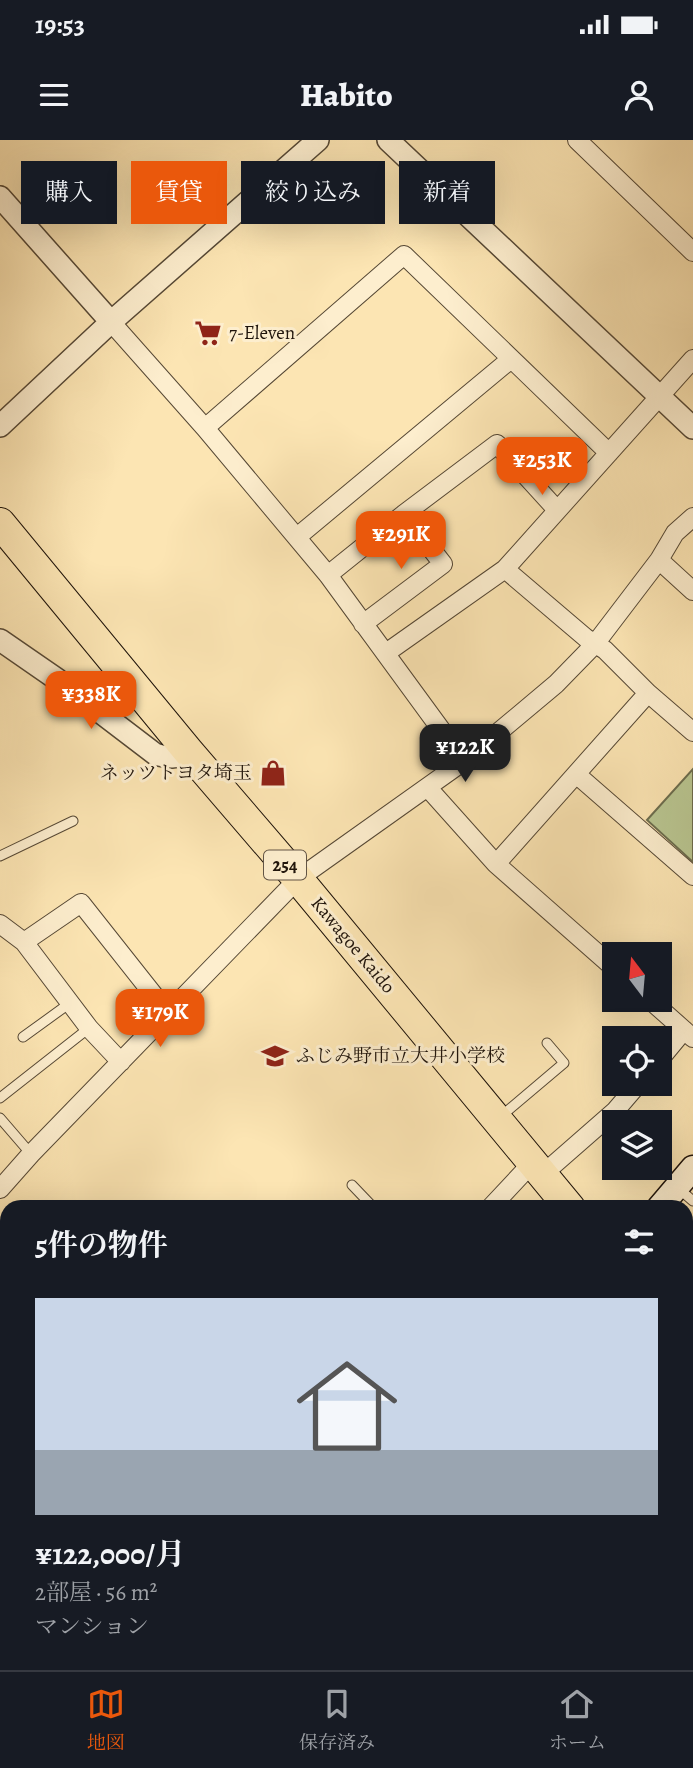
<!DOCTYPE html>
<html lang="ja">
<meta charset="utf-8">
<style>
body{margin:0;font-family:Alegreya,"Noto Serif JP",serif;background:#20242c;color:#f1f3f6;height:100vh;display:flex;flex-direction:column;font-size:26px;white-space:nowrap}
*{box-sizing:border-box;margin:0}
p{font-size:23px;color:#9ea1a6}
.icon{flex:none;width:38px;height:38px;fill:none;stroke:currentColor;stroke-width:2;stroke-linecap:round;stroke-linejoin:round}
.map{position:relative;flex:1;overflow:hidden}
.details{position:absolute;left:0px;top:1060px;width:693px;height:471px;display:flex;flex-direction:column;background:#171b24;border-radius:21px 21px 0 0;box-shadow:0 7px 28px #0002}
.details>*{flex:none}
.hud{position:absolute;left:21px;top:21px;width:651px;height:63px;display:flex;gap:14px}
.needle{width:46px;rotate:344deg}
.buttons{position:absolute;left:602px;top:802px;display:grid;gap:14px}
.buttons a{display:grid;place-items:center;width:70px;height:70px;border-radius:0px;background:#171b24;box-shadow:0 7px 28px #0002;font-size:35px}
.price{position:absolute;translate:-50% -60px;padding:0 16px;border-radius:14px;background:#ea580c;color:#fff;font-size:23px;line-height:46px;filter:drop-shadow(0 2px 4px #0008)}
.price::after{content:'';position:absolute;left:50%;top:42px;width:21px;height:16px;margin-left:-10px;background:inherit;clip-path:polygon(0 0,100% 0,50% 100%)}
.price.selected{background:#222;color:#fff}
ul{padding:0;list-style:none}
li{display:grid;align-content:center;gap:14px;height:371px;padding:0 35px}
li+li{border-top:2px solid #363941}
li span{display:grid;place-items:center;height:217px;border-radius:0px;color:#555}
li>.icon{margin-inline-start:auto}
span .icon{width:126px;height:126px;fill:#fffc;stroke-width:1}
li b{font-size:30px}
h2{display:flex;justify-content:space-between;align-items:center;height:84px;padding:0 35px;font-size:30px}
.chip{padding:0 24px;border-radius:0px;background:#171b24;box-shadow:0 7px 28px #0002;font-size:24px;line-height:63px}
.chip.selected{background:#ea580c;color:#fff}
.status{display:flex;justify-content:space-between;align-items:center;height:49px;padding:0 35px;background:#171b24;direction:ltr}
.status svg{height:19px;fill:currentColor}
header{display:flex;justify-content:space-between;align-items:center;height:91px;padding:0 35px;background:#171b24;font-size:32px;font-weight:800}
.tabs{display:flex;justify-content:space-around;align-items:center;height:98px;border-top:2px solid #363941;background:#171b24;font-size:19px;color:#9ea1a6}
.tabs a{display:grid;justify-items:center;gap:4px}
.tabs .selected{color:#ea580c}
.map>svg:first-child{display:block}
.green{fill:#b9c691;stroke:#6c6d4e;stroke-width:2}
.lines{fill:none;stroke-linecap:round;stroke-linejoin:round}
.service-casing{stroke:#564835;stroke-width:11}
.minor-casing{stroke:#564835;stroke-width:20}
.tertiary-casing{stroke:#564835;stroke-width:24}
.secondary-casing{stroke:#1f140b;stroke-width:27}
.trunk-casing{stroke:#1f140b;stroke-width:32}
.service{stroke:#fdeece;stroke-width:9}
.minor{stroke:#fdeece;stroke-width:18}
.tertiary{stroke:#fdeece;stroke-width:21}
.secondary{stroke:#fdeece;stroke-width:24}
.trunk{stroke:#fce5b3;stroke-width:30}
.labels{text-anchor:middle;dominant-baseline:central;stroke-width:6;stroke-linejoin:round;paint-order:stroke}
.shield{fill:#fdeece;stroke:#625546;stroke-width:2}
.shield-label{font-size:18px;font-weight:bold;fill:#1f140b}
.poi-label{font-size:19px;fill:#1f140b;stroke:#fdeece;text-anchor:start}
.street-label{font-size:19px;fill:#1f140b;stroke:#fdeece}
</style>
<div class="status"><b>19:53</b><svg viewBox="0 0 49 12"><path d="M0 12V9h3v3zM5 12V6h3v6zM10 12V3h3v9zM15 12V0h3v12zM26 1h20v11H26zM47 4h2v5h-2z"/></svg></div>
<header><svg class="icon" aria-label="menu" viewBox="0 0 24 24"><path d="M4 6h16M4 12h16M4 18h16"/></svg>Habito<svg class="icon" aria-label="person" viewBox="0 0 24 24"><circle cx="12" cy="8" r="4"/><path d="M4 21q1-7 8-7t8 7"/></svg></header>
<div class="map">
<svg width="693" height="1530" viewBox="0 0 693 1530">
<rect width="100%" height="100%" fill="#fce5b3"/>
<filter id="stains"><feTurbulence type="fractalNoise" baseFrequency=".00286" numOctaves="4"/><feColorMatrix values="0 0 0 0 .2 0 0 0 0 .09 0 0 0 0 .02 0 0 0 .5 -.17"/></filter>
<radialGradient id="worn" r=".72"><stop offset=".6" stop-color="#630" stop-opacity="0"/><stop offset="1" stop-color="#630" stop-opacity=".3"/></radialGradient>
<path class="green" d="M693 629V722L647 680Z"/>
<g class="lines">
<g class="service-casing">
<path id="service" d="M0 716 73 681
M23 897 70 863
M0 958 89 888
M0 978 31 1014
M499 978 564 923 547 903
M352 1045 374 1068
M678 1048 693 1061
M686 1175 693 1170
M186 1524 190 1530"/>
</g>
<g class="minor-casing">
<path id="minor" d="M577 0 693 112
M111 182 205 288 328 435 464 621
M205 288 404 115 609 313
M297 397 511 219
M659 420 693 451
M505 429 586 498 605 510 648 553 693 592
M328 435 404 374 497 304 557 370
M363 484 443 424 404 374
M386 513 505 429 693 219
M576 634 693 736
M428 648 496 724
M0 784 24 802 89 888 121 922
M24 802 81 763 168 873
M614 828 496 724 648 553
M649 859 693 898
M660 919 684 890
M543 1034 615 971 639 943
M0 1049 31 1014 298 739 464 621 556 544 595 504 659 420 675 393 693 377
M490 1068 533 1022
M0 1161 7 1170
M0 1298 7 1291
M686 1514 693 1510
M104 1524 109 1530
M48 1530 53 1524
M429 1530 436 1524
M653 1530 664 1524"/>
</g>
<g class="tertiary-casing">
<path id="tertiary" d="M388 0 693 288
M0 57 111 182
M0 286 111 182 318 0
M0 500 58 540 155 614C169 618 176 619 188 611
M236 1530 241 1524"/>
</g>
<g class="secondary-casing">
<path id="secondary" d="M659 1068 693 1028"/>
</g>
<g class="trunk-casing">
<path id="trunk" d="M0 383 188 611 298 739 570 1068
M686 1216 693 1225"/>
</g>
<use href="#service" class="service"/>
<use href="#minor" class="minor"/>
<use href="#tertiary" class="tertiary"/>
<use href="#secondary" class="secondary"/>
<use href="#trunk" class="trunk"/>
</g>
<defs>
<g id="supermarket-bare" transform="scale(2.1)"><path d="M-6-5.5h2.5l.6 2H6L4.5 2H-2.5L-4.4-4H-6ZM-1.5 3.2a1.3 1.3 0 1 0 .1 0ZM3 3.2a1.3 1.3 0 1 0 .1 0Z" fill="#8f2418" stroke="#fdeece" stroke-width="2.5" paint-order="stroke"/></g>
<g id="shop-bare" transform="scale(2.1)"><path d="M-5-2.5h2.3a2.7 3.5 0 0 1 5.4 0H5L5.5 6h-11ZM-1.5-2.5h3a1.5 2.3 0 0 0-3 0Z" fill="#8f2418" stroke="#fdeece" stroke-width="2.5" paint-order="stroke"/></g>
<g id="school-bare" transform="scale(2.1)"><path d="M0-5L7-2L0 1L-7-2ZM-4 1L0 2.5L4 1V4Q0 6-4 4Z" fill="#8f2418" stroke="#fdeece" stroke-width="2.5" paint-order="stroke"/></g>
</defs>
<g fill-rule="evenodd">
<use href="#supermarket-bare" x="208" y="193"/>
<use href="#shop-bare" x="273" y="633"/>
<use href="#school-bare" x="275" y="916"/>
</g>
<g class="labels">
<rect class="shield" x="264" y="710.5" width="42" height="29" rx="5"/>
<g class="shield-label">
<text x="285" y="725">254</text>
</g>
<g class="poi-label">
<text x="229" y="193">7-Eleven</text>
<text x="252" y="633" text-anchor="end">ネッツトヨタ埼玉</text>
<text x="296" y="916">ふじみ野市立大井小学校</text>
</g>
<g class="street-label">
<text transform="translate(353 805) rotate(50)">Kawagoe Kaido</text>
</g>
</g>
<rect width="100%" height="100%" filter="url(#stains)"/>
<rect width="100%" height="100%" fill="url(#worn)"/>
</svg>
<div class="buttons">
<a><svg class="needle" viewBox="-14 -14 28 28"><path d="M0-13l5 13h-10z" fill="#e53935"/><path d="M0 13l5-13h-10z" fill="#9ea1a6"/></svg></a>
<a><svg class="icon" aria-label="locate" viewBox="0 0 24 24"><circle cx="12" cy="12" r="6"/><path d="M12 2v4M12 18v4M2 12h4M18 12h4"/></svg></a>
<a><svg class="icon" aria-label="layers" viewBox="0 0 24 24"><path d="M12 4l9 5-9 5-9-5zM3 14l9 5 9-5"/></svg></a>
</div>
<b class="price" style="left:542px;top:357px">¥253K</b>
<b class="price" style="left:401px;top:431px">¥291K</b>
<b class="price" style="left:91px;top:591px">¥338K</b>
<b class="price selected" style="left:465px;top:644px">¥122K</b>
<b class="price" style="left:160px;top:909px">¥179K</b>
<div class="hud">
<a class="chip">購入</a>
<a class="chip selected">賃貸</a>
<a class="chip">絞り込み</a>
<a class="chip">新着</a>
</div>
<section class="details">
<h2>5件の物件<svg class="icon" aria-label="filters" viewBox="0 0 24 24"><path d="M4 7h16M4 17h16"/><circle cx="9" cy="7" r="2"/><circle cx="15" cy="17" r="2"/></svg></h2>
<ul>
<li><span style="background:linear-gradient(#c9d6e8 70%,#9aa5b1 0)"><svg class="icon" aria-label="home" viewBox="0 0 24 24"><path d="M3 11l9-7 9 7M6 9v11h12V9"/></svg></span><div><b>¥122,000/月</b><p>2部屋 · 56 m²</p><p>マンション</p></div></li>
</ul>
</section>
</div>
<nav class="tabs">
<a class="selected"><svg class="icon" aria-label="map" viewBox="0 0 24 24"><path d="M3 6l6-2 6 2 6-2v14l-6 2-6-2-6 2zM9 4v14M15 6v14"/></svg>地図</a>
<a><svg class="icon" aria-label="saved" viewBox="0 0 24 24"><path d="M7 4h10v16l-5-4-5 4z"/></svg>保存済み</a>
<a><svg class="icon" aria-label="home" viewBox="0 0 24 24"><path d="M3 11l9-7 9 7M6 9v11h12V9"/></svg>ホーム</a>
</nav>
